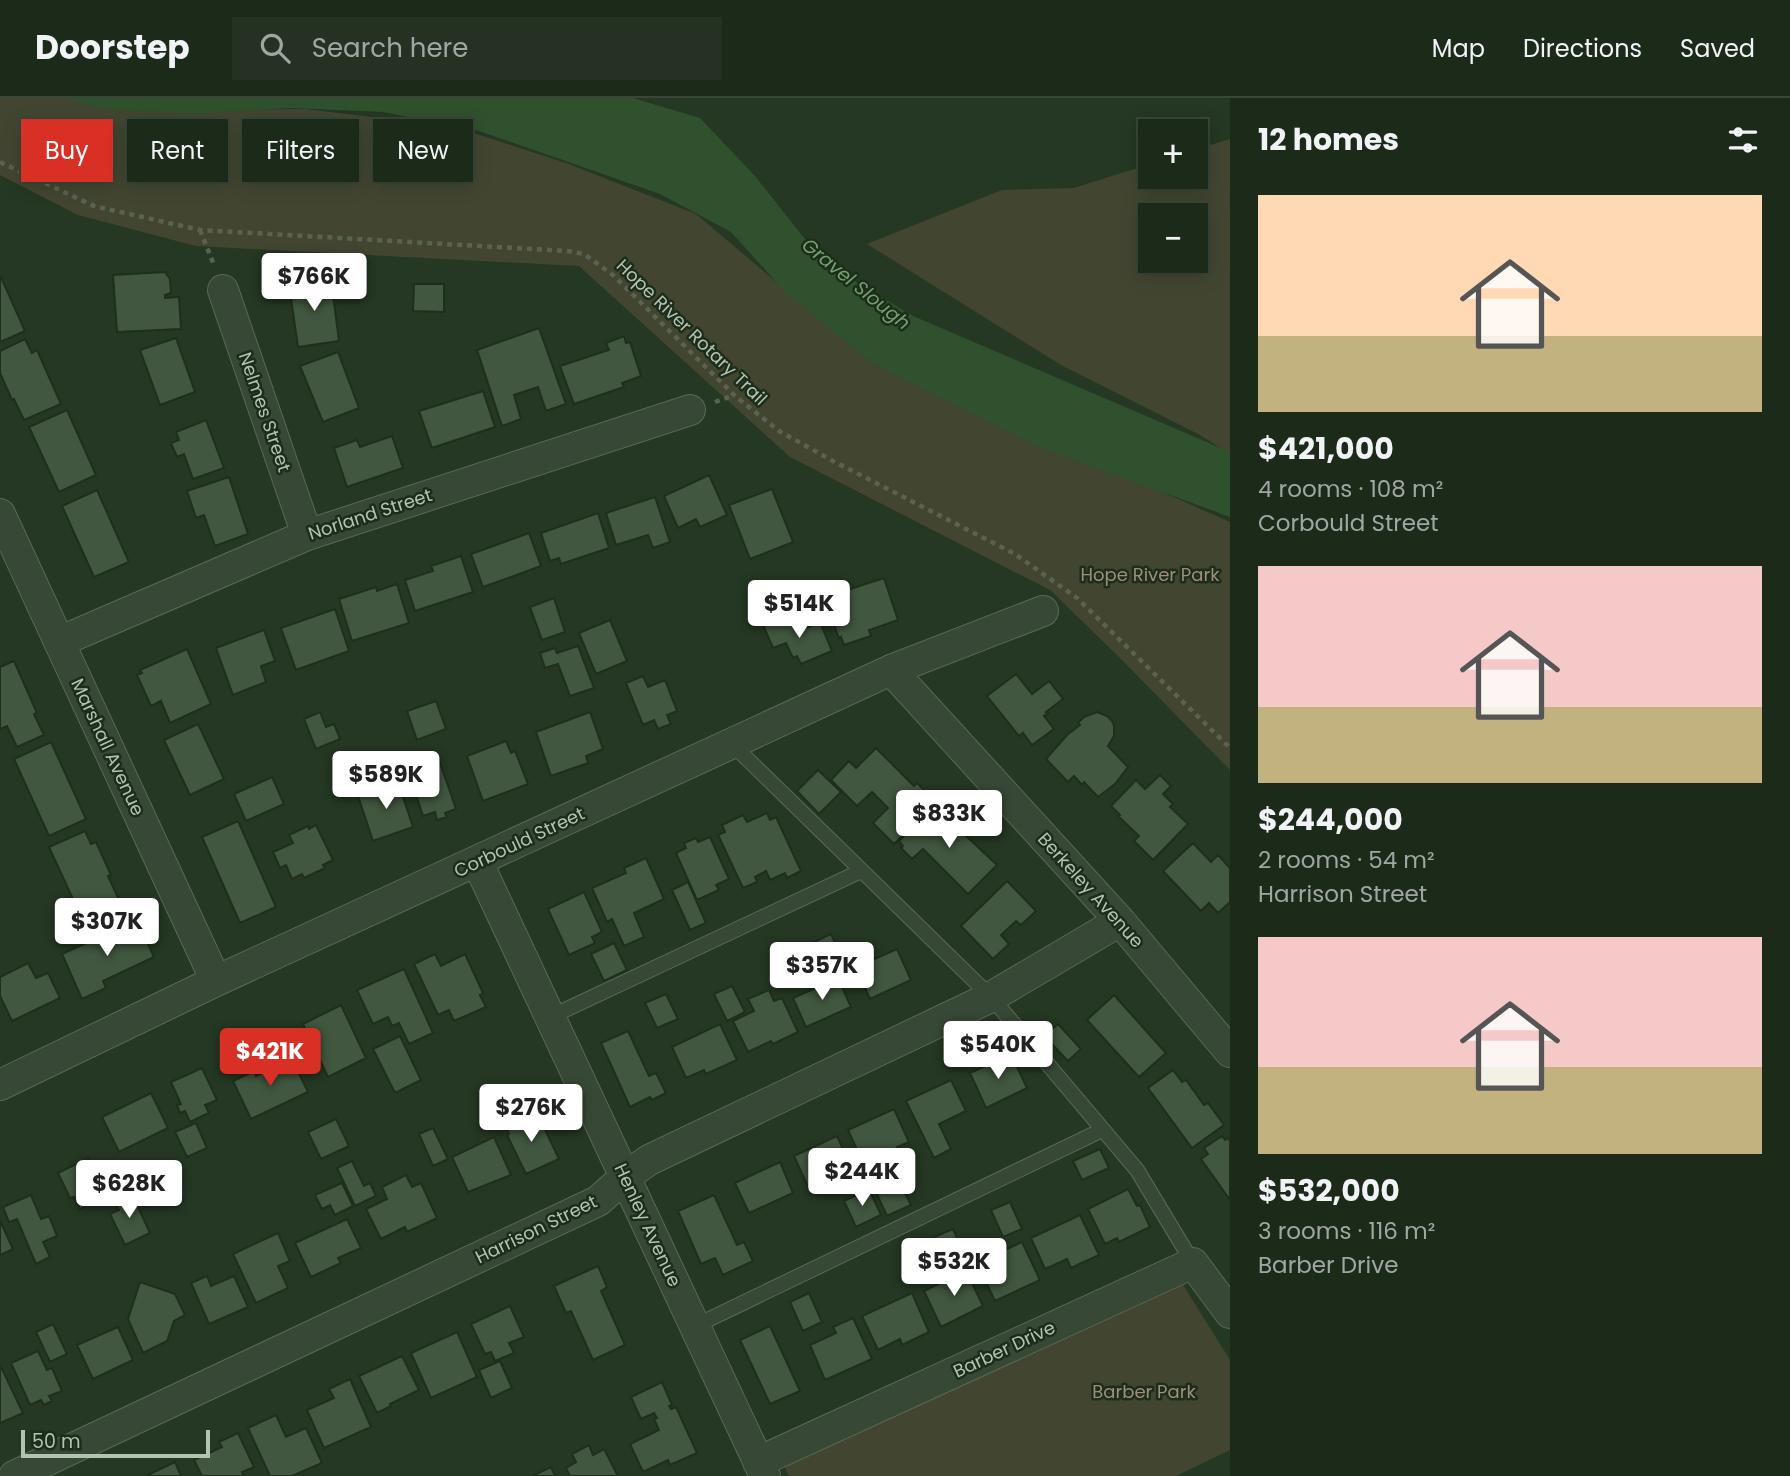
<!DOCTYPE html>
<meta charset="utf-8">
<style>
body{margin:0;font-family:Poppins,sans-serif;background:#253223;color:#f1f3f6;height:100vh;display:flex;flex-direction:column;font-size:26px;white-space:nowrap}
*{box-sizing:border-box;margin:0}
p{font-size:23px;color:#a0a7a2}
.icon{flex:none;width:38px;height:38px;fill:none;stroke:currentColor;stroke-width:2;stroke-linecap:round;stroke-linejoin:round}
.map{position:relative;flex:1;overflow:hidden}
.sheet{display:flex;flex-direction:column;background:#1c2a1a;width:560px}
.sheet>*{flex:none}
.guide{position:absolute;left:21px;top:21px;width:665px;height:63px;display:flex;gap:14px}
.buttons{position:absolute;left:1138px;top:21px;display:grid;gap:14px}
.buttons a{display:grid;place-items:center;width:70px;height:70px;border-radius:0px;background:#1c2a1a;box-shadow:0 4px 18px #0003,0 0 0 2px #3a4639;font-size:35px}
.scale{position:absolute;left:21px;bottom:18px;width:189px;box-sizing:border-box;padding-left:7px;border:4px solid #b2c4b1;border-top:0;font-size:19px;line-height:24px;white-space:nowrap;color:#b2c4b1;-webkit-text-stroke:5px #1d2d1b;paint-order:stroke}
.price{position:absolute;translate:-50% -60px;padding:0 16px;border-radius:7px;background:#fff;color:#222;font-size:23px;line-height:46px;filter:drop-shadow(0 2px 4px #0008)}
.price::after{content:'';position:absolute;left:50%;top:42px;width:21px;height:16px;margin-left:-10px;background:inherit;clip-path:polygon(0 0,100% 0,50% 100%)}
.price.active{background:#d93025;color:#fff}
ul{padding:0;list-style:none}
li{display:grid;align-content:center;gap:14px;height:371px;padding:0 28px}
li span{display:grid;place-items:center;height:217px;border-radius:0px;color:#555}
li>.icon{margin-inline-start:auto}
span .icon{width:126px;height:126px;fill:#fffc;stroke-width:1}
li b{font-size:30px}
h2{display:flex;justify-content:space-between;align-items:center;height:84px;padding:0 28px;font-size:30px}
.pill{padding:0 24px;border-radius:0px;background:#1c2a1a;box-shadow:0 4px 18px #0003,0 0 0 2px #3a4639;font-size:24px;line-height:63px}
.pill.active{background:#d93025;color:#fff}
header{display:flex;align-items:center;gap:42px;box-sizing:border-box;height:98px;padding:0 35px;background:#1c2a1a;border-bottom:2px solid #3a4639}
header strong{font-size:33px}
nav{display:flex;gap:38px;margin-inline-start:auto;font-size:24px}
.search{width:490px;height:63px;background:#253223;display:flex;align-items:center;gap:18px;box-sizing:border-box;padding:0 24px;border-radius:0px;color:#a0a7a2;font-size:26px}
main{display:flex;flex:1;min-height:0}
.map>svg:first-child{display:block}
.green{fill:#424631;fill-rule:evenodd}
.water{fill:#30512d}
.building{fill:#41573f;stroke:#1f2f1d;stroke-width:2}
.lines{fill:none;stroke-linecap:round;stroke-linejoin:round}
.service-casing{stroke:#586956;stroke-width:16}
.minor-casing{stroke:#586956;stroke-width:32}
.path{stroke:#5a6350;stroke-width:4.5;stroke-dasharray:5 5;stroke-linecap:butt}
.service{stroke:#384836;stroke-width:14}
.minor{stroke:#384836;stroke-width:30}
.labels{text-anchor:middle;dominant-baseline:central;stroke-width:5;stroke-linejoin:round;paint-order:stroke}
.street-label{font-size:18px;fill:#b2c4b1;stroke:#1d2d1b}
.park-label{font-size:18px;fill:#9f8e79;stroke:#1d2d1b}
.water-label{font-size:19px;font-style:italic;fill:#71a16c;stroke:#1d2d1b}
</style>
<header>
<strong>Doorstep</strong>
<div class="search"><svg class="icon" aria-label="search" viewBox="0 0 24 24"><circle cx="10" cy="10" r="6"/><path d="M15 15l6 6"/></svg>Search here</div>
<nav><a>Map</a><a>Directions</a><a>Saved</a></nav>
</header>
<main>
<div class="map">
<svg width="1230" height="1378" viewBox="0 0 1230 1378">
<rect width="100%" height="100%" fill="#253823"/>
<path class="green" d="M0 0H81L140 13 305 11 455 29 566 65 696 116 872 265 1230 424V672L1119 559 1050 492 790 359 579 168 196 148 78 117 0 77Z
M1230 41V356L1200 337 1061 267 867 146 1002 92 1074 90 1150 66V79H1195V52ZM1150 117H1195V163H1150Z
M1180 1182 1230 1262V1352L1176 1378H789L784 1368Z"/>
<path class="water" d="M66 0H633L700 20 755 78 823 164 913 218 1230 354V419L1042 350 872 265 787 196 731 134 660 96 479 33 383 14 291 10 194 16 96 10Z"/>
<path class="building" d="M165 174 170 181 171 195 165 197V200L179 199 181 231 117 234 113 177Z
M0 177 25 233 0 244Z
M331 181 339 243 298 249 289 187Z
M414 186H444V214L413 213Z
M539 230 566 306 546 313 538 289 514 297 521 321 502 328 477 252Z
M624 238 626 245 630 244 641 278 622 285 624 289 574 306 560 268 609 252 606 245Z
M176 240 195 294 160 307 140 252Z
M25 241 32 255 37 252 61 306 24 322 14 301 12 302 0 275V253Z
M338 254 359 310 323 324 300 268Z
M483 293 495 329 432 350 419 313Z
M67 312 96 377 59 394 29 329Z
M206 322 224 370 193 381 184 356 177 359 171 345 179 342 176 334Z
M392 338 403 370 347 389 334 350 357 342 360 349Z
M709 377 727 417 700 429 696 421 678 430 664 398Z
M229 379 248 436 215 448 204 417 196 420 187 393Z
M772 391 793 444 750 461 729 407Z
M97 392 129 464 94 479 62 408Z
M655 399 670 444 653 450 648 437 616 447 606 415Z
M598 415 609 450 561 466 559 460 550 463 541 435Z
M529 435 541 468 483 489 471 456Z
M461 458 473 494 415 513 405 482 433 473 431 468Z
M884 480 898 522 869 532 871 538 844 547 841 539 839 540 827 508 849 500 847 492Z
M397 486 409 525 352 543 339 501 376 489 377 493Z
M554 500 565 534 542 542 530 509Z
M335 511 349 553 296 572 281 530Z
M777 521 779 527 794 521 798 533 820 524 832 553 801 566 797 558 793 560 786 545 773 550 763 527Z
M610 522 627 563 596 576 579 535Z
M264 532 275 563 261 568 266 584 233 597 216 550Z
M578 548 594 590 570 598 558 566 545 570 540 555 555 550 557 555Z
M187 551 211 606 170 625 161 603 151 608 137 577 142 575 140 572Z
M14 563 37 615 34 616 44 637 17 649 7 628 0 631V569Z
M1016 576 1032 596 1049 583 1063 601 1046 614 1048 615 1044 618 1054 631 1032 647 1023 635 1019 638 987 598Z
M643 578 648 589 665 582 677 613 667 617 671 626 658 631 654 622 643 627 626 585Z
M436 603 446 631 417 642 407 613Z
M320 614 326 629 334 626 340 641 316 651 304 621Z
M590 614 603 651 586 658 588 665 551 678 536 634Z
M1097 614 1107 618 1112 623 1114 628V638L1108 648 1128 669 1115 686 1098 699 1084 684 1082 687 1074 678 1068 684 1046 661 1067 637 1080 627 1078 625 1084 619Z
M198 626 224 681 190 697 164 642Z
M506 643 511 655 515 653 528 686 483 703 467 658Z
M51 644 86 721 49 738 14 661Z
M876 650 914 688 917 685 929 697 921 705 928 712 894 746 873 725 888 710 872 694 857 708 831 682 849 663 856 670Z
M429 657 430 660 434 658 436 663 439 662 456 711 445 715 447 719 437 722 435 714 423 718 407 668 417 665 416 661Z
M818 672 841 694 819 716 797 693Z
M1160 677 1171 688 1163 696 1173 706 1170 709 1188 726 1153 762 1134 743 1139 738 1118 718 1120 717 1111 708 1136 682 1145 691Z
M272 679 284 706 246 723 234 696Z
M398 684 413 729 373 743 358 698Z
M930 711 942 723 946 719 997 767 968 796 923 751 912 761 901 750 903 748 899 743Z
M767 715 770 722 776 719 801 773 787 780 785 775 770 782 766 773 755 779 757 784 743 790 718 737 725 734 722 727 743 717 747 724Z
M238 723 276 809 240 825 202 739Z
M316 727 333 762 323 767 325 770 304 780 302 776 292 781 286 767 280 770 273 754 293 745 289 737 308 728 309 731Z
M85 733 91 746 96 744 111 777 108 778 121 806 83 823 49 749Z
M710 739 729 781 716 787 719 792 697 802 676 755 686 750 684 745 696 740 698 744Z
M1193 745 1211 764 1218 757 1230 770V804L1218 815 1209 805 1201 813 1163 773Z
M646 760 664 801 634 815 644 839 624 848 612 821 607 824 592 790 626 775 624 770Z
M1007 783 1036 813 1021 827 1016 823 1001 837 1009 846 993 861 961 828Z
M688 784 706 825 690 832 672 792Z
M584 794 602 834 592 839 595 845 569 857 548 811Z
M137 822 154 859 103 883 106 890 82 901 62 856Z
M831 836 841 857 820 867 810 846Z
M614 845 627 872 604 883 591 856Z
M897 851 911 882 870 901 856 869Z
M435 856 441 868 465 856 483 895 480 897 486 909 454 923 449 912 438 917 414 866Z
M28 865 36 880 48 875 60 900 12 923 0 898V879Z
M404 871 433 935 409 946 399 925 392 928 388 919 373 926 357 892Z
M838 880 851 909 806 929 793 900Z
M732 888 745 914 727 923 714 896Z
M769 892 774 903 782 900 798 934 773 946 771 943 748 954 733 923 754 913 748 901Z
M666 896 678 921 657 930 645 905Z
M1114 897 1166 955 1139 979 1087 922Z
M341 907 366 960 328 979 303 926Z
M720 926 737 962 706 976 704 972 686 980 672 949Z
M1058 926 1081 951 1068 963 1044 938Z
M628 933 649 978 656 975 666 995 652 1002 650 999 630 1009 601 945Z
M400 938 421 982 395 995 373 951Z
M1011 956 1027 990 986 1010 970 975Z
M292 961 308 994 251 1021 233 983 254 973 256 978Z
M202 970 217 1002 205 1007 209 1015 190 1024 185 1013 180 1015 177 1007 181 1006 171 984Z
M1173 972 1182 984 1186 982 1204 1007 1208 1005 1224 1027 1192 1050 1148 990Z
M951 982 966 1013 939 1026 951 1051 934 1060 906 1003Z
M151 995 168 1030 119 1054 102 1019Z
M894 1011 909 1044 897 1049 904 1066 879 1077 877 1072 868 1076 848 1032Z
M519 1018 525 1028 540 1021 559 1061 526 1076 507 1037 509 1036 505 1025Z
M336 1021 349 1048 321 1061 308 1034Z
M196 1025 207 1050 187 1059 175 1034Z
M433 1030 448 1061 433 1068 419 1036Z
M837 1038 852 1071 809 1091 794 1058Z
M1222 1038 1225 1042 1228 1040 1230 1043V1102L1201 1061 1208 1056 1204 1050Z
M494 1039 511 1077 468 1094 452 1059Z
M1100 1051 1109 1070 1082 1082 1073 1063Z
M88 1060 95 1075 101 1072 109 1087 102 1091 106 1099 80 1111 74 1099 70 1100 58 1075Z
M352 1063 364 1088 370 1085 376 1098 355 1108 337 1070Z
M780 1064 793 1095 749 1115 735 1085Z
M146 1068 162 1101 144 1110 136 1092 141 1090 134 1074Z
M406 1077 412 1089 421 1085 437 1120 407 1134 405 1129 381 1141 366 1111 387 1101 382 1089Z
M897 1079 911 1107 887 1118 874 1090Z
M342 1085 353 1108 335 1117 330 1107 322 1111 315 1097Z
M869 1091 881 1117 856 1129 844 1103Z
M1128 1091 1137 1108 1140 1107 1150 1129 1119 1144 1117 1140 1105 1146 1088 1111Z
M132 1096 150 1135 125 1147 110 1116 119 1112 115 1104Z
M31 1097 41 1121 49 1118 57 1138 43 1144 50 1159 36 1166 17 1121 9 1124 3 1109Z
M714 1097 737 1147 744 1144 753 1163 723 1177 715 1160 701 1166 678 1113Z
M1010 1104 1022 1131 1003 1139 991 1112Z
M1080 1117 1099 1157 1071 1170 1067 1161 1045 1171 1031 1140Z
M347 1121 361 1150 338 1160 341 1165 311 1179 295 1145Z
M0 1123 13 1151 0 1157Z
M953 1131 964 1155 945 1163 934 1139Z
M278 1135 290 1163 278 1168 288 1190 256 1205 233 1156Z
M1022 1144 1040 1182 995 1203 977 1165Z
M598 1168 607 1189 601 1193 625 1247 593 1262 571 1213 566 1215 554 1188Z
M966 1172 983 1208 941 1229 924 1193Z
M207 1178 211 1188 234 1178 248 1209 209 1226 191 1185Z
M140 1184 175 1196 185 1217 174 1223 167 1243 143 1255 128 1221Z
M809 1195 822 1224 803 1233 790 1204Z
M912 1195 929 1234 902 1247 900 1241 878 1252 862 1218Z
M510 1208 524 1239 509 1245 514 1255 495 1263 491 1254 485 1256 471 1226Z
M853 1220 872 1261 825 1282 810 1247 836 1235 833 1229Z
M53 1226 67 1256 50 1264 36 1234Z
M770 1228 800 1293 770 1306 740 1242Z
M118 1229 133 1262 93 1281 77 1247Z
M457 1234 477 1279 431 1300 411 1255Z
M38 1253 47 1272 52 1270 62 1293 49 1298 52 1303 44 1307 41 1302 30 1307 11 1265Z
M402 1258 419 1292 390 1306 391 1308 377 1315 359 1278Z
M500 1263 512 1290 491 1300 479 1272Z
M0 1267 23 1315 0 1325Z
M350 1281 371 1329 324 1350 307 1312 334 1300 329 1291Z
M662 1284 672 1307 669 1308 671 1311 676 1309 697 1355 670 1367 668 1362 643 1374 630 1346 659 1332 654 1321 657 1320 654 1315 641 1321 631 1299Z
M276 1317 286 1339 306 1330 322 1365 292 1378H270L248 1330Z
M238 1335 254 1369 242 1374 244 1378H202L194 1362 222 1349 219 1344Z
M589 1347 593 1357 604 1351 618 1378H570L566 1370 576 1364 572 1356Z
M175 1364 181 1378H146Z
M551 1369 555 1378H532Z"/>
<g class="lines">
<g class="service-casing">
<path id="service" d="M732 646 991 899 1137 1072 1193 1165
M550 919 861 773
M695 1228 1102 1032"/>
</g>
<g class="minor-casing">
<path id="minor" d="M223 192 307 437
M0 416 216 883
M59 544 307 437 690 312
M891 572 1120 823 1230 954
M477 763 765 1378
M0 987 216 883 891 572 1043 513
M758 1364 1193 1165 1230 1215
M14 1378 598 1103 625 1079 649 1062 991 899 1120 823"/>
</g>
<path class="path" d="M0 64 94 108 200 132 567 153 584 156 613 177 734 297 779 333 833 363 1015 456 1077 500 1230 650
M200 132 214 167
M715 304 734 297"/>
<use href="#service" class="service"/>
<use href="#minor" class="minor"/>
</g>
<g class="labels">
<g class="street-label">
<text transform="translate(692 234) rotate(44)">Hope River Rotary Trail</text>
<text transform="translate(265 314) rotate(71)">Nelmes Street</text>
<text transform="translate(370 416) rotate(-18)">Norland Street</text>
<text transform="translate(108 649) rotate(65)">Marshall Avenue</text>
<text transform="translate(519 744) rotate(-25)">Corbould Street</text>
<text transform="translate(1091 792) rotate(48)">Berkeley Avenue</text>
<text transform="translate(648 1127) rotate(65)">Henley Avenue</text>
<text transform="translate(536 1131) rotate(-26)">Harrison Street</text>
<text transform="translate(1004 1251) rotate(-25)">Barber Drive</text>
</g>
<g class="park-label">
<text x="1150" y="476">Hope River Park</text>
<text x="1144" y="1293">Barber Park</text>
</g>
<g class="water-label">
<text transform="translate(856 186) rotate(39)">Gravel Slough</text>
</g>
</g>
</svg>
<div class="buttons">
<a>+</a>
<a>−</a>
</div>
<div class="scale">50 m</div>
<b class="price" style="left:314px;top:215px">$766K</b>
<b class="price" style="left:799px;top:542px">$514K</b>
<b class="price" style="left:386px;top:713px">$589K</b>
<b class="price" style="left:949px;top:752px">$833K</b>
<b class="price" style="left:107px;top:860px">$307K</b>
<b class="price" style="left:822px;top:904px">$357K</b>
<b class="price" style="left:998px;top:983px">$540K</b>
<b class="price active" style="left:270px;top:990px">$421K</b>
<b class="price" style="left:531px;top:1046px">$276K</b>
<b class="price" style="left:862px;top:1110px">$244K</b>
<b class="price" style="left:129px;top:1122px">$628K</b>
<b class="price" style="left:954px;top:1200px">$532K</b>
<div class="guide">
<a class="pill active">Buy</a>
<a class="pill">Rent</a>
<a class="pill">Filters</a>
<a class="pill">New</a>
</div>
</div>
<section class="sheet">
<h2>12 homes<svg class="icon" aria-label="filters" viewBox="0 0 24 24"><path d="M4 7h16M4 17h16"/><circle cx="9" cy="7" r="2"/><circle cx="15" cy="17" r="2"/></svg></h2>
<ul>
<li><span style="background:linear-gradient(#ffd9b3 65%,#c2b280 0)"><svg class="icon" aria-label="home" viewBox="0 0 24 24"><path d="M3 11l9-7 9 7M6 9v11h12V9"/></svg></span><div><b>$421,000</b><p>4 rooms · 108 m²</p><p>Corbould Street</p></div></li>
<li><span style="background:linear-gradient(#f6c9c9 65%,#c2b280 0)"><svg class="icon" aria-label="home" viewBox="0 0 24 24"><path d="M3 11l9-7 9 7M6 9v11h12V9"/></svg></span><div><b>$244,000</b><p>2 rooms · 54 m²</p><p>Harrison Street</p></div></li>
<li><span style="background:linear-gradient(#f6c9c9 60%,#c2b280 0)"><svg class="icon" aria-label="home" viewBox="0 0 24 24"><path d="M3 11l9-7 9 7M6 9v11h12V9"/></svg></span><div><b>$532,000</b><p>3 rooms · 116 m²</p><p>Barber Drive</p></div></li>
</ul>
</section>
</main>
